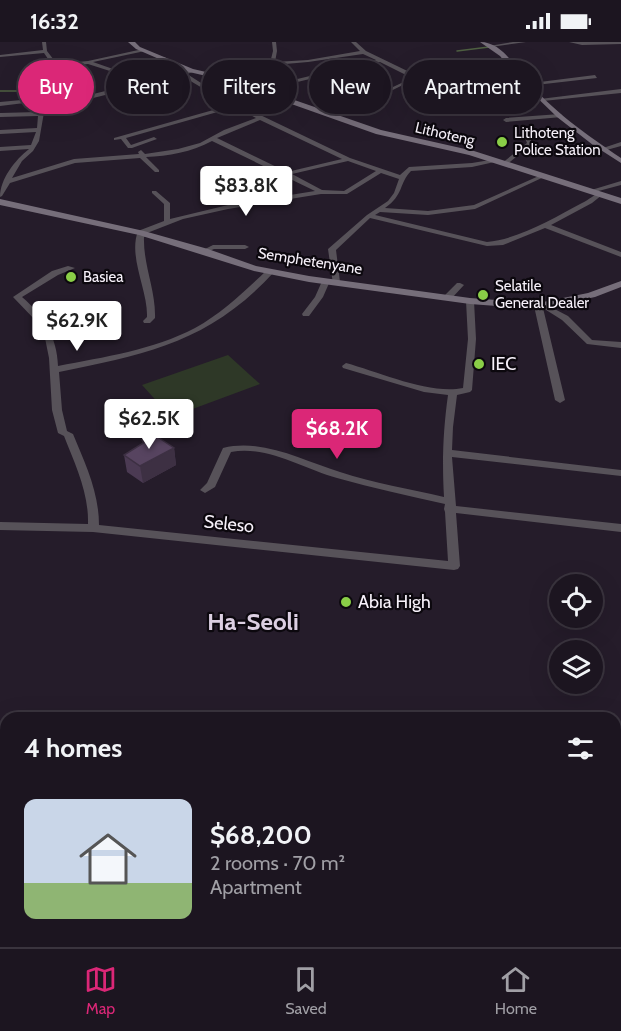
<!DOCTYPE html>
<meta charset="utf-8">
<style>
body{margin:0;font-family:Cabin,sans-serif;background:#29222d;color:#f1f3f6;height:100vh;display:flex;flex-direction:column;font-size:22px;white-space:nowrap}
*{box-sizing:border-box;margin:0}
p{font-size:20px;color:#a09fa5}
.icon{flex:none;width:33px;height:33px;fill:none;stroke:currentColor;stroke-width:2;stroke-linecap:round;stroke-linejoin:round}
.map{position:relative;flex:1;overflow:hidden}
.sheet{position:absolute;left:0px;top:670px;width:621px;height:236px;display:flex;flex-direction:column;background:#1c1520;border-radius:18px 18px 0 0;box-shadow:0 6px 24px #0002,0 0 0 2px #3a343e}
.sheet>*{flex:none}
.top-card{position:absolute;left:18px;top:18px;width:585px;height:54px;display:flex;gap:12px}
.controls{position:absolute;left:549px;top:532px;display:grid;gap:12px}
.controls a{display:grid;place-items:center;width:54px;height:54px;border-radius:50%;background:#1c1520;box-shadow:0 6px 24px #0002,0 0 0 2px #3a343e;font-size:30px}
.price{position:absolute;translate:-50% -51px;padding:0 14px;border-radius:6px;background:#fff;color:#222;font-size:20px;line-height:39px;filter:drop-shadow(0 2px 3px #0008)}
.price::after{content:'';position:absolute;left:50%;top:36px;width:18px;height:14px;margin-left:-9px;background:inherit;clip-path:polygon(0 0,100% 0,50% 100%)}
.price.current{background:#db2777;color:#fff}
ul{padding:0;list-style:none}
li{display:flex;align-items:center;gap:18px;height:150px;padding:0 24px}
li span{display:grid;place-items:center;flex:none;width:168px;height:120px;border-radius:12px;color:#555}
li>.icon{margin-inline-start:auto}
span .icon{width:72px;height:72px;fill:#fffc;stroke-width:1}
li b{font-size:26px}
h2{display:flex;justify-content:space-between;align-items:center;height:72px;padding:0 24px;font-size:26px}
.chip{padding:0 21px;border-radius:27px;background:#1c1520;box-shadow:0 6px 24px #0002,0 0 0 2px #3a343e;font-size:21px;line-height:54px}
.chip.current{background:#db2777;color:#fff}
.status{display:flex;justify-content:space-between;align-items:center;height:42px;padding:0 30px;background:#1c1520;direction:ltr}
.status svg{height:16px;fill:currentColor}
.menu{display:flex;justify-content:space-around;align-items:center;height:84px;border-top:2px solid #3a343e;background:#1c1520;font-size:16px;color:#a09fa5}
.menu a{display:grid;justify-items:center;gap:3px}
.menu .current{color:#db2777}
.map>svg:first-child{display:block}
.green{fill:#2e3827}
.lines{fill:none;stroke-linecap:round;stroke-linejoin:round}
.stream{stroke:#4f6042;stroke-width:1.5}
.minor{fill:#575259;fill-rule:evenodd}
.secondary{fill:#766e7a;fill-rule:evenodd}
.wall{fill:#4b3a53}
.shaded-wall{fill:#3d3043}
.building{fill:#574460;stroke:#3d3043;stroke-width:1.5}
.poi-dot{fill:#8ace47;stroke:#0c080e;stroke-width:2}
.labels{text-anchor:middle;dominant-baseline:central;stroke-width:4.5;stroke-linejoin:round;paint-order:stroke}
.far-poi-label{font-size:15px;fill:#f7f1fa;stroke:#0c080e;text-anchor:start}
.far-street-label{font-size:15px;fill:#f7f1fa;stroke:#0c080e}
.poi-label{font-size:18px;fill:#f7f1fa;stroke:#0c080e;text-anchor:start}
.street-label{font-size:18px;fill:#f7f1fa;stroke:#0c080e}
.district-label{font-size:24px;font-weight:bold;fill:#dccfe2;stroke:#0c080e}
</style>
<div class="status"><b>16:32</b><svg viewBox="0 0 49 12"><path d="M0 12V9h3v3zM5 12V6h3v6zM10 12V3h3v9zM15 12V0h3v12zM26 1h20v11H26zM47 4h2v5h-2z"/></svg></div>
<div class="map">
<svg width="621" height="905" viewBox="0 0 621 905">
<rect width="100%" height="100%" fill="#251c2a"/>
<path class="green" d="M228 313 260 342 171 375 142 343Z"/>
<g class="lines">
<path class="stream" d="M457 9 489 5
M0 49H20"/>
<path class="minor" d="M42 0H46L47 9 57 22 88 19 143 7 145 9 93 20 113 27 164 15 166 16 113 30 88 22 59 25 67 36 54 44 48 55 85 54 191 28 193 30 187 32 223 55 376 18 363 12 308 20 217 28 204 32 202 31 216 26 270 21 273 9 272 0H276L277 9 275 20 308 18 360 9 351 0H356L366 9 426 38 466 31 516 27 514 29 466 33 425 42 417 38H413L336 76 334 75V73L412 36 380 20 227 57 350 116 400 133 409 125 472 121 496 117 499 119 472 125 411 129C399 141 404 153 385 166L428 169 474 163 541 133 546 134 475 167 428 173 380 170 375 173 487 200C519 197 554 176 582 161 589 158 595 151 602 151V153L592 161 551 183 621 210V215L545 186 503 203 487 204 370 176 336 208 340 240 339 242H333L328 207 367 173 388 159 394 151 399 137 381 131 347 152H321L228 167 183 177 147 191V194L144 195C143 223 156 248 155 276L150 281H144L143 279 147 275C148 248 128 215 138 189L164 179V162L152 151V149H156L170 161V177L228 163 315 149 212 99C192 110 168 114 146 115L159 128V130H155L140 116 75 121 10 141 2 154 0 155C0 137 15 118 29 107L0 109V105L31 103 36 90 0 92V88L37 86 38 74 0 75V71L38 70 41 59 0 64V60L43 56 50 42 61 36 44 11 0 15V13L43 8ZM182 34 231 63 114 96V98L121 97 128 106H132L157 97 154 95 131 103 126 96 235 65 256 76 224 88 200 101 178 107 145 112 141 108 138 110 139 112 74 117 12 136 22 119 33 109 39 99 46 59 85 58ZM260 78 342 117 287 130 217 96ZM348 119 376 129 344 149 322 148 292 132Z
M513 0H526L491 5 489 4Z
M569 0H621V2L582 3Z
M595 33 597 36 527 44 524 42Z
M621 47V51L543 59 540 57Z
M560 72 562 73V75L506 80 503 78 506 76Z
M576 86 579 88 578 89 531 98 532 102 506 123 501 122 527 101 525 96Z
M621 100V104L603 109 600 107Z
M621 139V143L591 151 588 149Z
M213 203H245L249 205 245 207H214L205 211 201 209Z
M68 224 75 226 58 233 22 255C44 274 57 295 58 324 104 315 153 308 195 286 222 271 245 249 267 228L274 230C210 300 147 312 59 330L62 368 67 389 73 392C85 421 99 450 99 483L448 519 445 470 444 467 445 462C409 454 373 446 337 436 304 427 267 403 231 410L215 445 205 451 200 448 207 441 223 406C263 396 303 419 340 430 374 441 410 447 444 455 442 419 443 389 448 353L424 350 343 326 342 324 346 321C379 330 430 353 463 346L468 297 466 259 470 257 474 259 476 297 472 348 470 350 457 353 453 385 452 408 621 428V434L452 415 456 464 621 482V490L456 471 460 524 458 527 454 528 93 490 0 488V480L88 482C89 451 75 422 64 394L58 391 52 368 49 316 45 296 37 280 13 255 52 229Z
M323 237H329L330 239 323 255 309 274H303L302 272 315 255Z
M457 241H460L464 243 451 257H445V253Z
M543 261 568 274 592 298 621 300V306L587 302 562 278 543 266 565 358 560 361 555 358 534 264Z
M0 704 6 705V717L0 716Z
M615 744H621V758H615Z
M60 900H76L75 905H59Z"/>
<path class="secondary" d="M128 0H135L140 5 193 27 228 35 381 88 474 109 621 156V162L469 113 376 92 224 38 189 30 136 7Z
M480 0C501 0 513 22 525 36 551 68 587 93 621 116V121L593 103 557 75 524 43 500 14Z
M0 157 144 189 208 207 256 224 309 234 470 256 538 261 588 251 621 239V245L595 255 538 267 470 262 309 240 254 229 139 193 0 163Z"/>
</g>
<path class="wall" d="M142 398 174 406 176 423 143 441 127 430 124 413 143 402Z"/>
<path class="shaded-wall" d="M174 406 176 423 143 441 140 424Z"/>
<path class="building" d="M153 392 174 406 140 424 124 413 145 400 142 398Z"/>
<g class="poi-dot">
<circle cx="502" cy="100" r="6"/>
<circle cx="71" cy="235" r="6"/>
<circle cx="483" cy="253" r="6"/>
<circle cx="479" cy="322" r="6"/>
<circle cx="346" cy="560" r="6"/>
</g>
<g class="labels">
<g class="far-poi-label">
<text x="514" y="91">Lithoteng<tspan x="514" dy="17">Police Station</tspan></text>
<text x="83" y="235">Basiea</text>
<text x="495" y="244">Selatile<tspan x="495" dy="17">General Dealer</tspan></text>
</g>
<g class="far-street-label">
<text transform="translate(445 92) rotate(13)">Lithoteng</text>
<text transform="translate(310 219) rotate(9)">Semphetenyane</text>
</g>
<g class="poi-label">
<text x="491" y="322">IEC</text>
<text x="358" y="560">Abia High</text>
</g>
<g class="street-label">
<text transform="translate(229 482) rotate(6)">Seleso</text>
</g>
<g class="district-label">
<text x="253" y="579">Ha-Seoli</text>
</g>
</g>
</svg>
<div class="controls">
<a><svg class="icon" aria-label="locate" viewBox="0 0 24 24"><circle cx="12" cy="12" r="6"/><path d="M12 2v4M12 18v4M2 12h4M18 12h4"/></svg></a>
<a><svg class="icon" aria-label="layers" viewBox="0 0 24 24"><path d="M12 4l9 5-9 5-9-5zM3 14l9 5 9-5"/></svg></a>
</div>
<b class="price" style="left:246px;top:175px">$83.8K</b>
<b class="price" style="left:77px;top:310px">$62.9K</b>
<b class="price" style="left:149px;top:408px">$62.5K</b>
<b class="price current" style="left:337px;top:418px">$68.2K</b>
<div class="top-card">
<a class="chip current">Buy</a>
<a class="chip">Rent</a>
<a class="chip">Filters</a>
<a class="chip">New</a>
<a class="chip">Apartment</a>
</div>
<section class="sheet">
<h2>4 homes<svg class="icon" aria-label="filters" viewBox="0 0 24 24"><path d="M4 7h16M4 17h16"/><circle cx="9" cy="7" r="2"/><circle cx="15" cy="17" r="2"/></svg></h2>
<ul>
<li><span style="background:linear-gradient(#c9d6e8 70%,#8fb573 0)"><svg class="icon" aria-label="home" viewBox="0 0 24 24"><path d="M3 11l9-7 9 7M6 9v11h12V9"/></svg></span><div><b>$68,200</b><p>2 rooms · 70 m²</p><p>Apartment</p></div></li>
</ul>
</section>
</div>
<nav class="menu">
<a class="current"><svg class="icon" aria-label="map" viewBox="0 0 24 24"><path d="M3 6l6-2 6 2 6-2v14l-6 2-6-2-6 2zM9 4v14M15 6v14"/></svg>Map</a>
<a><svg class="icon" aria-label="saved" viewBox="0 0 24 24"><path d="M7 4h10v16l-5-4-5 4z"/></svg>Saved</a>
<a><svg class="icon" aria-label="home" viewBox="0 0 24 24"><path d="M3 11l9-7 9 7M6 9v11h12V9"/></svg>Home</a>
</nav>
